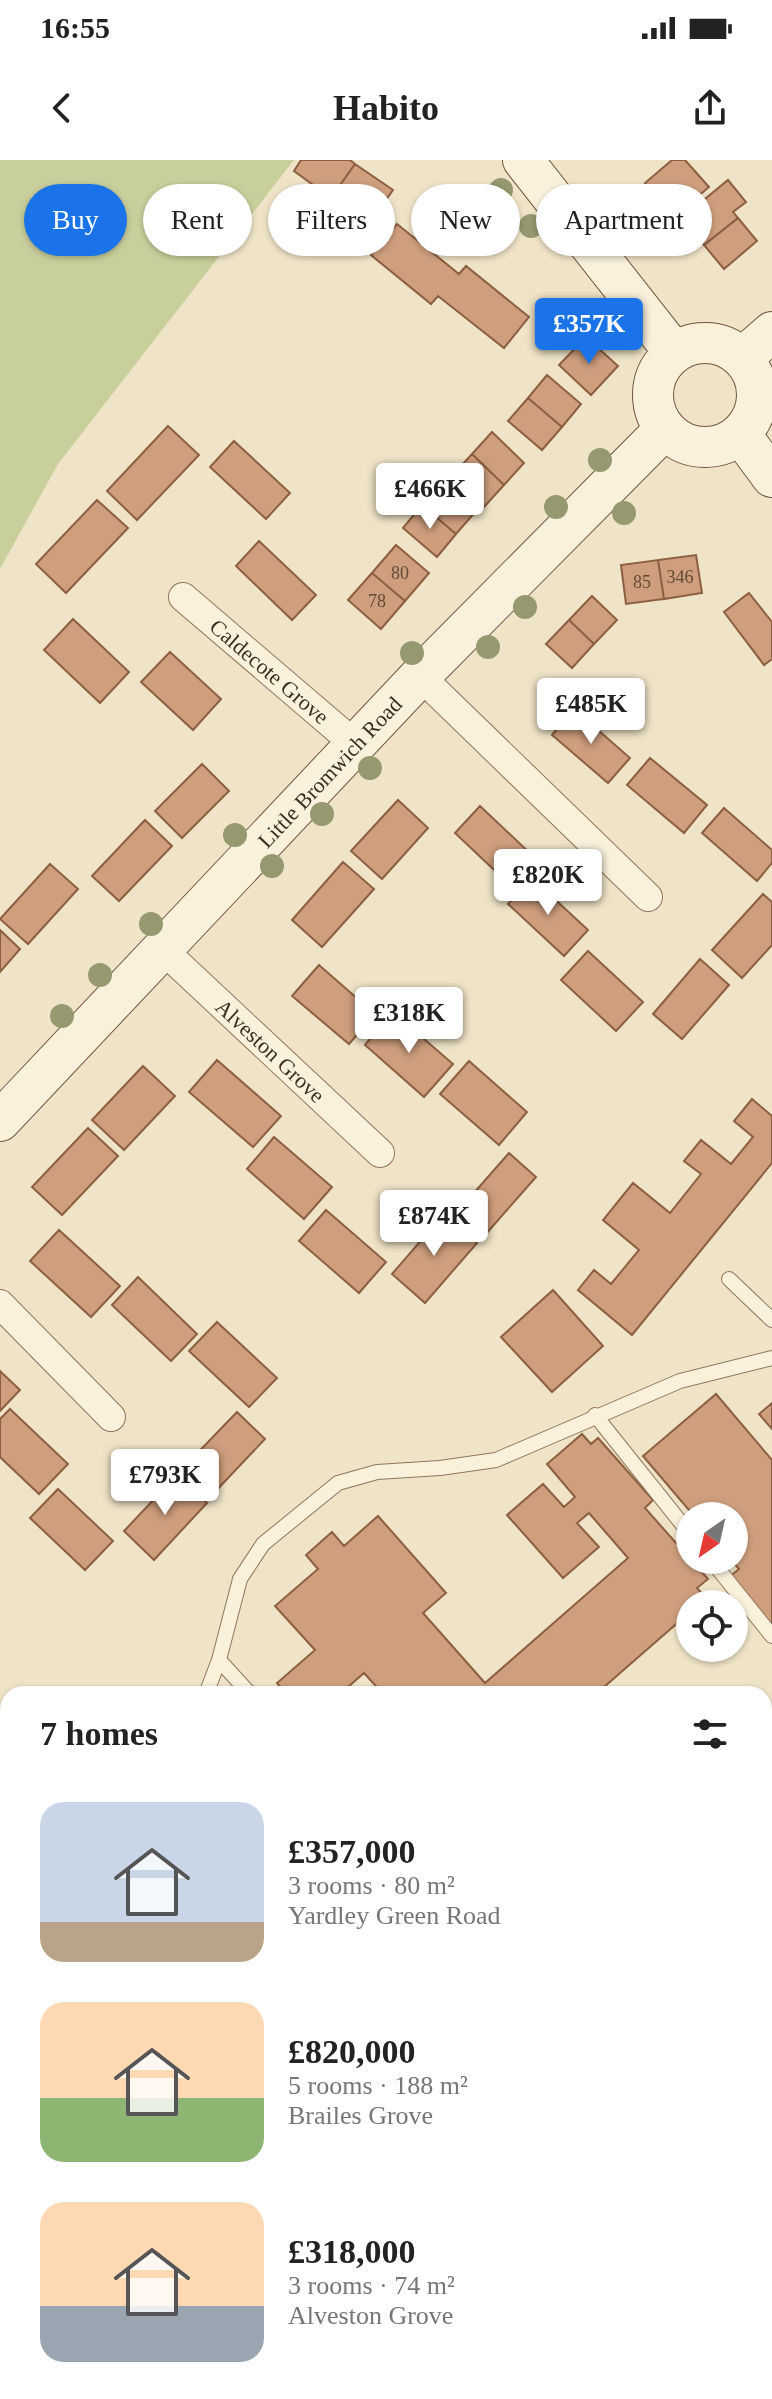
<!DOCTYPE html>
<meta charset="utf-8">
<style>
body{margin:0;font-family:"Times New Roman",serif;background:#f6f6f6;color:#222;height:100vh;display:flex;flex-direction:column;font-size:30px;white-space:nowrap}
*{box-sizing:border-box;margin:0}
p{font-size:26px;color:#767676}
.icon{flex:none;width:44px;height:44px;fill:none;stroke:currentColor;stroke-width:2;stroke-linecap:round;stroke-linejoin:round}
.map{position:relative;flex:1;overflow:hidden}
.details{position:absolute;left:0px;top:1526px;width:772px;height:714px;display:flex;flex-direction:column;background:#fff;border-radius:24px 24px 0 0;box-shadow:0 2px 6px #0004}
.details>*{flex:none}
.banner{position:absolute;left:24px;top:24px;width:724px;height:72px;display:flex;gap:16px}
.needle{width:52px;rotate:214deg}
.tools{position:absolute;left:676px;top:1342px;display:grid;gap:16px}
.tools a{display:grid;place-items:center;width:72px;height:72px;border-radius:50%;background:#fff;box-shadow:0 2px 6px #0004;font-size:40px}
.price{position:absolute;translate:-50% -68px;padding:0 18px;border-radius:8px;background:#fff;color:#222;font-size:26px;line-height:52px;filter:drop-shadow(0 2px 4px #0008)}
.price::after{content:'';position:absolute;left:50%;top:48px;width:24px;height:18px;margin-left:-12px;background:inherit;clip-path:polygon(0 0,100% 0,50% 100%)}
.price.active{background:#1a73e8;color:#fff}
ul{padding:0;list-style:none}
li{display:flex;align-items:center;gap:24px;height:200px;padding:0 40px}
li span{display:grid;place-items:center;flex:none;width:224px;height:160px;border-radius:24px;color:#555}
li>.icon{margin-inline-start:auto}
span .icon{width:96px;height:96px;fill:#fffc;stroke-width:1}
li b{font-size:34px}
h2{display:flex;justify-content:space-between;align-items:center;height:96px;padding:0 40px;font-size:34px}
.chip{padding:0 28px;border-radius:36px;background:#fff;box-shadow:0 2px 6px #0004;font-size:28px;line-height:72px}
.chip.active{background:#1a73e8;color:#fff}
.status{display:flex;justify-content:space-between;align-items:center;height:56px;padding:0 40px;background:#fff;direction:ltr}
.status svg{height:22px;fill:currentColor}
header{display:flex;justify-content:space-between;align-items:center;height:104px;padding:0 40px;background:#fff;font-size:36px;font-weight:700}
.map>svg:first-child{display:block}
.green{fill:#c9cf9b}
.building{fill:#cf9f7d;stroke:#8d5f41;stroke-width:2}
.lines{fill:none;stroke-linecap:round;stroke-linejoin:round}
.lane-casing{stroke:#8d765c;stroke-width:16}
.street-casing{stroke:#8d765c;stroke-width:30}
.secondary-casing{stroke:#6f573f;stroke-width:42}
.lane{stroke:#faf1dc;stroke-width:14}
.street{stroke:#faf1dc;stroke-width:28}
.secondary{stroke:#faf1dc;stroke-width:40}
.tree{fill:#96986f}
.labels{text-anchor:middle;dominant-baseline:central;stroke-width:6;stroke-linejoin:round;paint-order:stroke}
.number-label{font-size:18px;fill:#624a37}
.street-label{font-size:22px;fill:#3d2e20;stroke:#f7eed8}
</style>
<div class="status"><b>16:55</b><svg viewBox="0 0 49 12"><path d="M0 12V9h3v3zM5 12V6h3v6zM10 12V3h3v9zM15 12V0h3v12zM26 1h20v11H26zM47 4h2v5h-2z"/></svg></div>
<header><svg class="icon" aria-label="back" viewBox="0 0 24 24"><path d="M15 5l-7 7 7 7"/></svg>Habito<svg class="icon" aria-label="share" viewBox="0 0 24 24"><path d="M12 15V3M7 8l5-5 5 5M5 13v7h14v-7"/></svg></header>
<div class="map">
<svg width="772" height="2239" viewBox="0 0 772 2239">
<rect width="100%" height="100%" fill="#f0e4c8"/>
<path class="green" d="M0 0H294L58 304 0 409Z"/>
<path class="building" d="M301 0H350L355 4 331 38 294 11Z
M672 0H685L709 27 674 57 645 23Z
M355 4 393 30 369 64 331 38Z
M728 20 746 42 733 52 738 58 704 85 682 58Z
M738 58 757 81 724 109 704 85Z
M397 64 459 114 466 106 529 157 504 188 438 136 431 144 371 95Z
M586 177 618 206 591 235 559 205Z
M547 215 581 244 562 267 528 238Z
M528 238 562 267 542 290 508 261Z
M168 266 199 295 137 360 107 331Z
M492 272 524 303 504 325 472 294Z
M234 281 290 333 266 359 210 307Z
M472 294 504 325 484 347 451 317Z
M442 322 476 351 456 374 422 345Z
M97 340 128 368 66 433 36 404Z
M422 345 456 374 437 397 403 368Z
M259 381 316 435 292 460 236 406Z
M396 385 429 413 405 441 372 413Z
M696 395 702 433 664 439 658 400Z
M658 400 664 439 626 444 621 405Z
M372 413 405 441 381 469 348 440Z
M749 433 772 462V499L764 505 724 452Z
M592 436 617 460 594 484 569 460Z
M73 459 129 512 100 543 44 490Z
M569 460 594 484 572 508 546 484Z
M170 492 221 539 193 570 141 522Z
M574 549 630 598 608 623 552 575Z
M650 598 707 645 684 673 627 625Z
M202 604 229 631 182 678 155 651Z
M398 640 428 668 382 719 351 691Z
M480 646 534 697 508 723 455 673Z
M724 648 772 690V703L757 721 702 673Z
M145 660 172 686 119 741 92 716Z
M343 702 374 729 322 787 292 760Z
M50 704 78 729 28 784 0 759Z
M532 718 588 770 564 796 508 744Z
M763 734 772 742V785L742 818 712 790Z
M0 770 20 789 0 812Z
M588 791 643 842 616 871 561 820Z
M700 799 729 825 682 879 653 854Z
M319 805 375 854 349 884 292 836Z
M393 852 453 904 424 937 365 885Z
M217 900 281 956 253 987 189 932Z
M469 901 527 952 499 985 440 934Z
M143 906 175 936 124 990 92 960Z
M752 939 772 956V1003L632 1175 578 1130 594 1110 611 1124 639 1090 603 1060 633 1023 670 1053 701 1014 684 1001 701 980 731 1004 753 977 734 961Z
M88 968 118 996 62 1055 32 1027Z
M274 977 332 1027 304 1059 247 1009Z
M509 993 536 1017 485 1075 458 1051Z
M326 1050 386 1102 359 1133 299 1081Z
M444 1054 477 1083 425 1143 392 1114Z
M59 1070 120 1126 91 1157 30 1101Z
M138 1117 197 1174 171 1201 112 1145Z
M553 1130 603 1186 552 1232 501 1177Z
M217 1162 277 1218 249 1247 189 1191Z
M0 1211 20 1230 0 1251Z
M716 1234 772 1300V1470L728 1418 739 1409 731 1400H734V1356H694L643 1296Z
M772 1243V1269L759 1254Z
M10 1249 68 1304 39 1334 0 1297V1259Z
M237 1252 265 1279 211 1336 182 1309Z
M582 1274 591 1284 598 1278 653 1340 645 1348 708 1419 697 1428 711 1444H690V1452L596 1534H383L364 1513 340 1534H286L277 1523 315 1490 275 1446 318 1409 306 1395 332 1372 344 1386 378 1356 446 1433 423 1453 485 1523 628 1398 589 1353 577 1363 599 1387 563 1418 507 1355 543 1324 564 1347 575 1337 547 1304Z
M177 1315 207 1343 154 1400 124 1371Z
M58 1329 113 1381 85 1410 30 1358Z
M764 1617 772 1627V1757L764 1764Z
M8 1813V1969L0 1960V1820Z
M764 1813 772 1819V1961L764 1951Z
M772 2029V2126L764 2116V2035Z
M0 2149 8 2158V2232H73L79 2239H0Z
M764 2165 772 2175V2239H613L621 2232H764Z
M188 2232H241L242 2234 237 2239H194Z
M241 2232H274L267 2239H247Z
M280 2232H591L583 2239H286Z"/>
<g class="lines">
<g class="lane-casing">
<path id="lane" d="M729 1119 772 1160
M595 1255 690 1374
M711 1400 772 1476
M219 1500 250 1534
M206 1534 219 1500 240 1419 263 1384 338 1323 377 1312 440 1308 496 1300 680 1221 772 1198
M0 1640 8 1633
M0 1694 8 1687
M0 1758 8 1752
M0 2046 8 2056
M0 2108 8 2117
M110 2232 117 2239
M161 2232 167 2239"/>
</g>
<g class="street-casing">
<g id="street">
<path id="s1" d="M183 437 356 585"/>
<path d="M420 516 648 737"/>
<path id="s2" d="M161 788 380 993"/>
<path d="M0 1144 111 1257"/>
</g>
</g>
<g class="secondary-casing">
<g id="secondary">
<path d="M523 0 674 192"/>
<circle cx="705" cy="235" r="52"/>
<path d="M742 198 772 172"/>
<path d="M741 275 772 317"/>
<path id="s3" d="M0 961 420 516 665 269"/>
</g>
</g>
<use href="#lane" class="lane"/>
<use href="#street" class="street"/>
<use href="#secondary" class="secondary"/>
</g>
<g class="tree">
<circle cx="501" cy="30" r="12"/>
<circle cx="531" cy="66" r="12"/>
<circle cx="600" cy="300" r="12"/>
<circle cx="556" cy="347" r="12"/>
<circle cx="624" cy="353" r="12"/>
<circle cx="525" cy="447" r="12"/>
<circle cx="488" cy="487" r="12"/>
<circle cx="412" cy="493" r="12"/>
<circle cx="370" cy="608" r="12"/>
<circle cx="322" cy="654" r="12"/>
<circle cx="235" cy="675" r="12"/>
<circle cx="272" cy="706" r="12"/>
<circle cx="151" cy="764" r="12"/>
<circle cx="100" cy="815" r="12"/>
<circle cx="62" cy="856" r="12"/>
</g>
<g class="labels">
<g class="number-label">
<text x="400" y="413">80</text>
<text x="680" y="417">346</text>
<text x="642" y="422">85</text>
<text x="377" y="441">78</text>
</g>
<g class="street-label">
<text stroke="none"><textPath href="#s1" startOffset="114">Caldecote Grove</textPath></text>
<text stroke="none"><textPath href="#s3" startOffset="480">Little Bromwich Road</textPath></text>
<text stroke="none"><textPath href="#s2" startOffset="150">Alveston Grove</textPath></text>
</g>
</g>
</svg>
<div class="tools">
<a><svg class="needle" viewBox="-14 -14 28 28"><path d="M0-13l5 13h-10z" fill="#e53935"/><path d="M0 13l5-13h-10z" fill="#767676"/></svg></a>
<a><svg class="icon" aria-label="locate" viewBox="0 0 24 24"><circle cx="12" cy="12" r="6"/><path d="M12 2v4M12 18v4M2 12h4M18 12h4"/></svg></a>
</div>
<b class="price active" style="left:589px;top:206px">£357K</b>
<b class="price" style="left:430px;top:371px">£466K</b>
<b class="price" style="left:591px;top:586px">£485K</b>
<b class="price" style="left:548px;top:757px">£820K</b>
<b class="price" style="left:409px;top:895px">£318K</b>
<b class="price" style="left:434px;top:1098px">£874K</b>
<b class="price" style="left:165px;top:1357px">£793K</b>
<div class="banner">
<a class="chip active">Buy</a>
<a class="chip">Rent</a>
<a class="chip">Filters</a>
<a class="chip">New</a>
<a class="chip">Apartment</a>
</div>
<section class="details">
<h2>7 homes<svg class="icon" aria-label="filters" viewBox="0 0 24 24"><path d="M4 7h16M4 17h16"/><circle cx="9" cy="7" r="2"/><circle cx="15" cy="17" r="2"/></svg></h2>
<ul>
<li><span style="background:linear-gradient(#c9d6e8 75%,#b9a48a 0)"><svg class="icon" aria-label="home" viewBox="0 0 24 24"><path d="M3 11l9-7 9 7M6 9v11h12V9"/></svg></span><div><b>£357,000</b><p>3 rooms · 80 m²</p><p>Yardley Green Road</p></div></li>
<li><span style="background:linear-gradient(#ffd9b3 60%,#8fb573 0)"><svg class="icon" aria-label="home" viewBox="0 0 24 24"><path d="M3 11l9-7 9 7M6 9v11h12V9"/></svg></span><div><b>£820,000</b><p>5 rooms · 188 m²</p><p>Brailes Grove</p></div></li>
<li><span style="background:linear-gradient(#ffd9b3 65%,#9aa5b1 0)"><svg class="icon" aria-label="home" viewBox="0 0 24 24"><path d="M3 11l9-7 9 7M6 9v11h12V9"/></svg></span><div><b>£318,000</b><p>3 rooms · 74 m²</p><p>Alveston Grove</p></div></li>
</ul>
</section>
</div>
